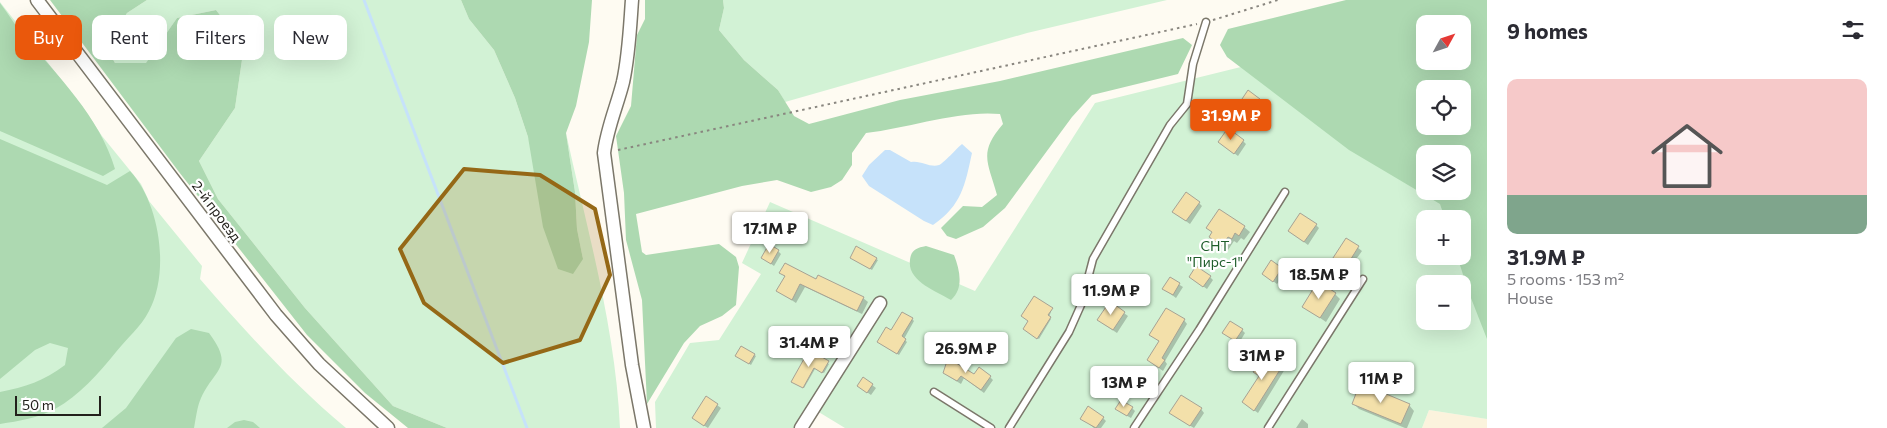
<!DOCTYPE html>
<meta charset="utf-8">
<style>
body{margin:0;font-family:Commissioner,sans-serif;background:#f7f7f7;color:#2b2b33;height:100vh;display:flex;flex-direction:column;font-size:19px;white-space:nowrap}
*{box-sizing:border-box;margin:0}
p{font-size:16px;color:#7c7c81}
.icon{flex:none;width:28px;height:28px;fill:none;stroke:currentColor;stroke-width:2;stroke-linecap:round;stroke-linejoin:round}
.map{position:relative;flex:1;overflow:hidden}
.sheet{display:flex;flex-direction:column;background:#fff;width:400px}
.sheet>*{flex:none}
.top-card{position:absolute;left:15px;top:15px;width:475px;height:45px;display:flex;gap:10px}
.needle{width:32px;rotate:50deg}
.controls{position:absolute;left:1416px;top:15px;display:grid;gap:10px}
.controls a{display:grid;place-items:center;width:55px;height:55px;border-radius:10px;background:#fff;box-shadow:0 5px 20px #0002;font-size:25px}
.scale{position:absolute;left:15px;bottom:12px;width:86px;box-sizing:border-box;padding-left:5px;border:2px solid #22201b;border-top:0;font-size:14px;line-height:18px;white-space:nowrap;color:#22201b;-webkit-text-stroke:4px #fff;paint-order:stroke}
.price{position:absolute;translate:-50% -42px;padding:0 11px;border-radius:5px;background:#fff;color:#222;font-size:16px;line-height:32px;filter:drop-shadow(0 1px 2px #0008)}
.price::after{content:'';position:absolute;left:50%;top:30px;width:15px;height:11px;margin-left:-8px;background:inherit;clip-path:polygon(0 0,100% 0,50% 100%)}
.price.active{background:#ea580c;color:#fff}
ul{padding:0;list-style:none}
li{display:grid;align-content:center;gap:10px;height:265px;padding:0 20px}
li+li{border-top:1px solid #e1e1e2}
li span{display:grid;place-items:center;height:155px;border-radius:10px;color:#555}
li>.icon{margin-inline-start:auto}
span .icon{width:90px;height:90px;fill:#fffc;stroke-width:1}
li b{font-size:21px}
h2{display:flex;justify-content:space-between;align-items:center;height:60px;padding:0 20px;font-size:21px}
.tag{padding:0 18px;border-radius:10px;background:#fff;box-shadow:0 5px 20px #0002;font-size:18px;line-height:45px}
.tag.active{background:#ea580c;color:#fff}
main{display:flex;flex:1;min-height:0}
.map>svg:first-child{display:block}
.built{fill:#fbf3dd}
.green{fill:#d2f2d5;fill-rule:evenodd}
.forest{fill:#add9b1;fill-rule:evenodd}
.water{fill:#c6e2fa}
.shadow{fill:#0003}
.lines{fill:none;stroke-linecap:round;stroke-linejoin:round}
.stream{stroke:#c6e2fa;stroke-width:3}
.building{fill:#f3e0aa;stroke:#a7a294}
.service-casing{stroke:#7b776a;stroke-width:9}
.minor-casing{stroke:#7b776a;stroke-width:15}
.path{stroke:#89867f;stroke-width:2;stroke-dasharray:2.5 4;stroke-linecap:butt}
.service{stroke:#fff;stroke-width:6}
.minor{stroke:#fff;stroke-width:12}
.marked{fill:#956816;fill-opacity:0.2;stroke:#956816;stroke-width:4;stroke-linejoin:round}
.labels{text-anchor:middle;dominant-baseline:central;stroke-width:4.5;stroke-linejoin:round;paint-order:stroke}
.street-label{font-size:14px;fill:#22201b;stroke:#fff}
.park-label{font-size:14px;fill:#1f5e2b;stroke:#fff}
</style>
<main>
<div class="map">
<svg width="1487" height="428" viewBox="0 0 1487 428">
<rect width="100%" height="100%" fill="#fefbf2"/>
<path class="built" d="M1429 410 1487 419V428H1422Z"/>
<path class="green" d="M147 0H461L469 19 494 50 515 98 528 137 583 259 577 229 575 192 566 133C587 229 616 330 620 428H447L393 406 305 308 218 199 199 161 235 108 244 46 216 10 177 18 146 64 115 63 106 47 127 13Z
M723 0H1167L1027 33 785 102 778 90 744 60 719 30 724 8Z
M0 2 82 106 102 136 141 184 149 201 202 266 200 279C246 332 292 383 346 428H0Z
M1253 64 1425 191 1442 199 1450 219H1425V256H1462L1487 295V419L1429 410 1422 428H845L817 411 807 428H656L655 402 690 343 719 340 761 274 742 263 770 202 975 291 1095 103ZM1425 284H1462V321H1425Z"/>
<path class="forest" d="M50 0H147L127 13 106 47 115 63H146L177 18 216 10 244 46 235 108 199 161 218 199 305 308 393 406 447 428H408L365 393 307 335 179 172Z
M461 0H592L589 42 576 106 566 133 575 192 577 229 583 259 573 274 558 269 543 227 528 137 515 98 494 50 469 19Z
M645 0H723L724 8 719 30 744 60 778 90 794 116 809 124 900 100 1000 81 1183 38 1192 45 1178 74 1092 95 1072 117 1005 208 983 227 956 239 947 236 941 228 963 206 982 207 997 195C988 162 978 153 1003 124L1000 114C959 110 909 128 866 133L852 153V165L842 180 831 187 811 192 777 180 742 186 636 214 642 252 646 255 719 244 736 257 739 267 736 305 722 316 700 326 684 343 647 404 642 300 626 240 624 193 616 136 631 106 637 35 645 19Z
M1346 0H1487V339L1469 293 1457 256H1462V219H1445L1440 204 1349 150 1227 57 1220 45 1228 29ZM1425 24H1462V61H1425ZM1425 89H1462V126H1425ZM1425 154H1462V191H1425Z
M0 3C8 13 14 24 22 34 57 75 100 117 115 169L103 176 0 131Z
M0 139 107 185 130 171C160 203 170 272 149 311 141 327 127 338 116 352 98 374 80 395 55 409 38 418 19 421 0 424V392C25 387 44 381 65 365L68 348 50 343 35 350 0 379Z
M926 246 954 255C960 270 964 289 951 300 936 291 907 281 910 260 911 250 916 248 926 246Z
M191 329 209 333C235 368 215 368 201 398 197 407 196 418 194 428H102L126 408 176 338Z
M244 420 253 422 260 428H227L235 422Z"/>
<path class="water" d="M962 144 972 153C965 185 962 205 933 225L924 221 869 186 862 176 869 165 885 150H890L911 162C921 160 930 168 939 165 943 164 957 148 962 144Z"/>
<path class="shadow" d="M1259 100 1262 103 1255 112 1244 105Z
M1243 141 1246 144 1238 156 1223 145Z
M1199 203 1202 206 1190 224 1177 215Z
M1316 225 1319 228 1308 245 1293 234Z
M1244 227 1250 232 1244 240 1241 238 1237 243 1234 241 1228 250 1210 237Z
M1347 239 1362 251 1347 272 1336 264Z
M778 251 781 254 774 266 763 258Z
M853 259H876L878 260 872 270Z
M1271 262 1285 272 1277 284 1267 277Z
M781 273 816 281 863 298 868 302 862 314 805 287 796 303 778 291 785 277Z
M1190 277H1210L1213 280 1207 289Z
M1170 279 1183 287 1176 298 1164 289Z
M1335 294 1340 299 1326 322 1304 307Z
M1110 303 1128 316 1117 333 1102 323Z
M1052 309 1049 317 1051 319 1039 339 1026 330 1030 321Z
M912 319 914 321 904 339 907 342 899 355 881 344 892 332Z
M1184 320 1187 324 1165 361 1167 364 1163 371 1152 363 1160 342 1151 335Z
M1242 330 1245 333 1239 343 1227 336Z
M742 347 756 356 751 365 738 357Z
M810 352 829 364 824 373 815 369 804 388 794 383Z
M1282 366 1285 369 1258 413 1247 405 1260 377Z
M948 376 990 377 993 380 984 393 964 378 961 384Z
M872 385 876 388 871 395 858 386Z
M1353 403 1409 405 1414 411 1407 428H1405L1359 409Z
M717 405 721 408 708 428 697 421Z
M1132 408 1135 411 1131 418 1120 412Z
M1201 409 1204 413 1194 428 1174 416Z
M1082 418H1103L1106 421 1101 428H1094Z
M1302 419 1308 424V428H1296Z"/>
<g class="lines">
<path class="stream" d="M364 0 527 428"/>
</g>
<path class="building" d="M1248 90 1260 99 1252 110 1240 102Z
M1228 128 1244 140 1234 154 1218 142Z
M1186 192 1200 202 1186 221 1172 212Z
M1219 209 1245 226 1239 236 1235 233 1232 239 1228 237 1222 246 1209 237 1212 232 1206 228Z
M1300 213 1317 224 1304 242 1288 231Z
M1346 238 1359 246 1344 270 1331 261Z
M769 244 779 250 771 264 761 258Z
M856 246 877 258 870 269 850 258Z
M1271 260 1282 268 1273 282 1262 274Z
M785 263 816 279 818 275 864 297 857 311 800 284 792 300 776 291 785 276 779 273Z
M1196 266 1211 276 1203 287 1189 277Z
M1170 277 1180 283 1173 295 1162 289Z
M1318 281 1336 293 1320 318 1302 307Z
M1034 296 1053 308 1048 315 1051 317 1037 339 1023 329 1028 321 1021 316Z
M1110 301 1125 312 1113 330 1097 320Z
M1166 308 1185 319 1162 358 1165 360 1159 368 1147 360 1159 341 1149 335Z
M902 312 913 318 902 336 906 339 897 354 877 342 886 327 891 330Z
M1230 321 1243 329 1235 341 1222 333Z
M741 346 755 354 749 364 735 356Z
M809 350 829 361 822 373 814 368 803 388 791 382Z
M1266 353 1283 365 1254 411 1242 402 1259 376 1253 372Z
M948 358 974 374 979 367 991 376 981 390 961 376 957 381 943 373Z
M863 377 873 384 867 393 857 386Z
M1360 383 1410 404 1401 424 1352 404Z
M1181 395 1202 408 1190 426 1169 413Z
M706 396 718 404 704 426 692 418Z
M1121 400 1133 407 1127 416 1115 409Z
M1088 406 1104 417 1096 428 1080 419Z"/>
<g class="lines">
<g class="service-casing">
<path id="service" d="M934 392 991 428
M1009 428 1069 332 1081 305 1093 259 1170 125 1187 104 1193 64 1206 22
M1134 428 1199 330 1285 192
M1268 428 1363 279"/>
</g>
<g class="minor-casing">
<path id="minor" d="M37 0 276 315 319 364 388 428
M632 0C630 27 629 55 623 82 617 106 607 128 604 153L632 365 644 428
M801 428 880 303"/>
</g>
<path class="path" d="M1213 20 1278 0
M618 150 1197 24"/>
<use href="#service" class="service"/>
<use href="#minor" class="minor"/>
</g>
<path class="marked" d="M464 169 540 175 595 209 610 275 580 340 503 363 424 303 400 249Z"/>
<g class="labels">
<g class="street-label">
<text transform="translate(217 211) rotate(53)">2-й проезд</text>
</g>
<g class="park-label">
<text x="1215" y="245">СНТ<tspan x="1215" dy="16">"Пирс-1"</tspan></text>
</g>
</g>
</svg>
<div class="controls">
<a><svg class="needle" viewBox="-14 -14 28 28"><path d="M0-13l5 13h-10z" fill="#e53935"/><path d="M0 13l5-13h-10z" fill="#7c7c81"/></svg></a>
<a><svg class="icon" aria-label="locate" viewBox="0 0 24 24"><circle cx="12" cy="12" r="6"/><path d="M12 2v4M12 18v4M2 12h4M18 12h4"/></svg></a>
<a><svg class="icon" aria-label="layers" viewBox="0 0 24 24"><path d="M12 4l9 5-9 5-9-5zM3 14l9 5 9-5"/></svg></a>
<a>+</a>
<a>−</a>
</div>
<div class="scale">50 m</div>
<b class="price active" style="left:1231px;top:141px">31.9M ₽</b>
<b class="price" style="left:770px;top:254px">17.1M ₽</b>
<b class="price" style="left:1319px;top:300px">18.5M ₽</b>
<b class="price" style="left:1111px;top:316px">11.9M ₽</b>
<b class="price" style="left:809px;top:368px">31.4M ₽</b>
<b class="price" style="left:966px;top:374px">26.9M ₽</b>
<b class="price" style="left:1262px;top:381px">31M ₽</b>
<b class="price" style="left:1381px;top:404px">11M ₽</b>
<b class="price" style="left:1124px;top:408px">13M ₽</b>
<div class="top-card">
<a class="tag active">Buy</a>
<a class="tag">Rent</a>
<a class="tag">Filters</a>
<a class="tag">New</a>
</div>
</div>
<section class="sheet">
<h2>9 homes<svg class="icon" aria-label="filters" viewBox="0 0 24 24"><path d="M4 7h16M4 17h16"/><circle cx="9" cy="7" r="2"/><circle cx="15" cy="17" r="2"/></svg></h2>
<ul>
<li><span style="background:linear-gradient(#f6c9c9 75%,#7fa58c 0)"><svg class="icon" aria-label="home" viewBox="0 0 24 24"><path d="M3 11l9-7 9 7M6 9v11h12V9"/></svg></span><div><b>31.9M ₽</b><p>5 rooms · 153 m²</p><p>House</p></div></li>
</ul>
</section>
</main>
